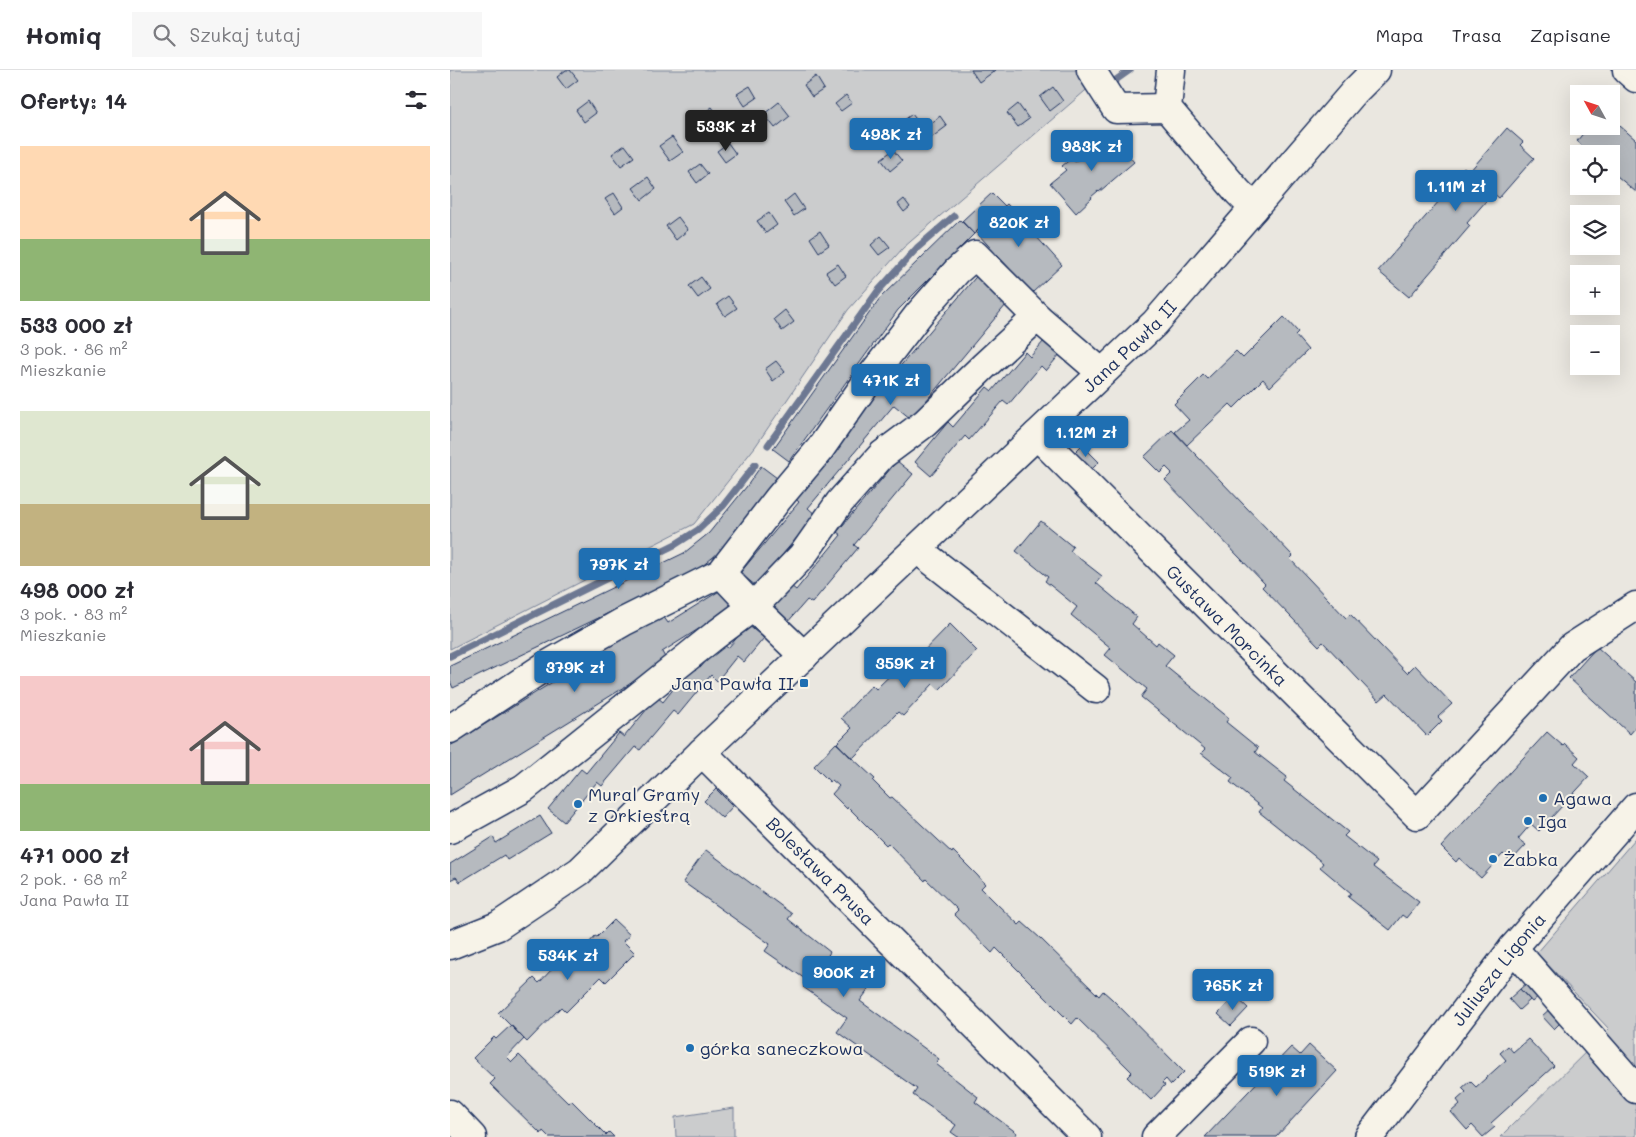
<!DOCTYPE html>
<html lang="pl">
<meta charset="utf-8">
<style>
body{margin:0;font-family:Mali,sans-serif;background:#f7f7f7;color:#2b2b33;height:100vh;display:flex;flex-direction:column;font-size:19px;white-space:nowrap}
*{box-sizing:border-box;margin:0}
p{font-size:16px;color:#7c7c81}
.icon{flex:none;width:28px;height:28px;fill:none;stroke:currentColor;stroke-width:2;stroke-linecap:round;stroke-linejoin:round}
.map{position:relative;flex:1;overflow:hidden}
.details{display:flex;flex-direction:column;background:#fff;width:450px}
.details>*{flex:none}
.needle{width:32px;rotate:310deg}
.tools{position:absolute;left:1120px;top:15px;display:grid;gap:10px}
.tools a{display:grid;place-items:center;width:50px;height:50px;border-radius:0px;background:#fff;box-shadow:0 5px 20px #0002;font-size:25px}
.price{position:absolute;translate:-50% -42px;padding:0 11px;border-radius:5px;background:#1f6fb2;color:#fff;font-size:16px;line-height:32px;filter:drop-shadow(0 1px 2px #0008)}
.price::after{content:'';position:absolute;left:50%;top:30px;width:15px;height:11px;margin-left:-8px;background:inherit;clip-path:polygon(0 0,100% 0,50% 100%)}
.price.current{background:#222;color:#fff}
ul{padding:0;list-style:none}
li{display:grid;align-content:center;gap:10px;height:265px;padding:0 20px}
li span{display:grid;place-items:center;height:155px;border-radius:0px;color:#555}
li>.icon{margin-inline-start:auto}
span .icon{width:90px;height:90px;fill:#fffc;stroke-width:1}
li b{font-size:21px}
h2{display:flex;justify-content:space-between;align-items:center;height:60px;padding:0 20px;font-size:21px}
header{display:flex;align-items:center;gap:30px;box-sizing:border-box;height:70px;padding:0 25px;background:#fff;border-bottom:1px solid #e1e1e2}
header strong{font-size:24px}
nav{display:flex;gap:28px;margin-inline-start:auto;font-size:18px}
.search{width:350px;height:45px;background:#f7f7f7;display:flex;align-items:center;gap:12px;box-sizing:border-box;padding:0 18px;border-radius:0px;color:#7c7c81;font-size:19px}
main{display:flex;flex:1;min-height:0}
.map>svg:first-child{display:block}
.green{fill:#cbcccd;stroke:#737e96}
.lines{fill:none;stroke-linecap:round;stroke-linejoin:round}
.stream{stroke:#6d7892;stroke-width:7}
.building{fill:#b6babf;stroke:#1b2f5e}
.minor-casing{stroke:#1b2f5e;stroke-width:31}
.minor{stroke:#f7f3e8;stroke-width:28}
.poi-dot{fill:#1f6fb2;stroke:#f7f3e8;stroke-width:2}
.labels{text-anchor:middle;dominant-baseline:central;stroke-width:4;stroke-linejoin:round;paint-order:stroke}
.street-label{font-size:18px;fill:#1b2f5e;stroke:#f7f3e8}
.poi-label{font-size:18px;fill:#1b2f5e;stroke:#f7f3e8;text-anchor:start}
</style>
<header>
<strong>Homiq</strong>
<div class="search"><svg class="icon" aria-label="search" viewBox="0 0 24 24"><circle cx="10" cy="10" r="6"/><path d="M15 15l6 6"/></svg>Szukaj tutaj</div>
<nav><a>Mapa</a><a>Trasa</a><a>Zapisane</a></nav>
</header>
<main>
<section class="details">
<h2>Oferty: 14<svg class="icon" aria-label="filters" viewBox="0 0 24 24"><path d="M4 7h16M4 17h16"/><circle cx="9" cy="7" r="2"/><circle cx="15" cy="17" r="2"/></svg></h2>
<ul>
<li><span style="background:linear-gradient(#ffd9b3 60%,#8fb573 0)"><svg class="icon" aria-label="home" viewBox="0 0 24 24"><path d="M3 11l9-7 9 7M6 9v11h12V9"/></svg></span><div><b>533 000 zł</b><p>3 pok. · 86 m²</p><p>Mieszkanie</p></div></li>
<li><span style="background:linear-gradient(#dfe7d0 60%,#c2b280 0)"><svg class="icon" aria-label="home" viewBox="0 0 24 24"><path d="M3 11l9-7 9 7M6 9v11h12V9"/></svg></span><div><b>498 000 zł</b><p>3 pok. · 83 m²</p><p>Mieszkanie</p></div></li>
<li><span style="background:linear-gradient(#f6c9c9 70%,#8fb573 0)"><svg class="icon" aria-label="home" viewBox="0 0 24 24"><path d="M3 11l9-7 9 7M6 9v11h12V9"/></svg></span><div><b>471 000 zł</b><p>2 pok. · 68 m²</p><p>Jana Pawła II</p></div></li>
</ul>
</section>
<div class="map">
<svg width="1186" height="1067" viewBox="0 0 1186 1067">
<rect width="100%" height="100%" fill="#eae7e0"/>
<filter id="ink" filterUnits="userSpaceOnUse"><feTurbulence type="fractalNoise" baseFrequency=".02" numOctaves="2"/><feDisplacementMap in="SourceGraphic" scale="10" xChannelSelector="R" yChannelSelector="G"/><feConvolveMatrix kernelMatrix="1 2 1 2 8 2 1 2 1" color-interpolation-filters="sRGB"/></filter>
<g filter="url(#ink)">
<path class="green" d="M0 0H631L642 15 453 178 398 240 305 377 244 454 0 579Z
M1186 768V1067H1050L1159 959 1087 883Z
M284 1038V1067H226L225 1047Z"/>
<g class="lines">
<path class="stream" d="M663 12 680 0
M318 375 428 221 467 178 504 146
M0 586 226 474 248 460 273 436 305 395"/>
</g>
<path class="building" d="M116 0H120L128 10 116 19 107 7Z
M521 0H546L529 12Z
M366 6 374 19 362 27 354 15Z
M300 16 307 28 295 36 287 24Z
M603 17 613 31 600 41 590 27Z
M396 25 402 33 391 41 385 34Z
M138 31 146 43 134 52 126 40Z
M329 32 340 46 325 58 314 44Z
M568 34 579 49 568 57 557 43Z
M262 37 272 51 261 59 251 45Z
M462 44 471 56 457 68 447 56Z
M490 46 497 56 481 68 474 59Z
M1161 48 1186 70V122L1161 101V84H1142L1127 71 1139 56H1161Z
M1057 58 1073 72 1070 75 1084 88 1049 128 1043 123 1017 153 1020 156 959 227 928 201 990 130 987 128 1014 97 1019 102Z
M659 63 684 92 649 122 648 121 641 127 642 128 626 143 600 113 616 100 612 96 622 88 625 92Z
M222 67 233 82 220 91 209 76Z
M278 73 286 84 275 92 267 81Z
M175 75 184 87 171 96 162 84Z
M443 80 452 91 440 101 431 89Z
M250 94 258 104 247 113 239 102Z
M198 107 206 119 192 130 183 118Z
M164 123 173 137 165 143 155 129Z
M542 123 555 136 524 164 512 151Z
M344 124 354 139 344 146 334 132Z
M454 129 460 137 454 142 448 134Z
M557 134 612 195 582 223 526 162Z
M319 143 327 155 316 163 307 151Z
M228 147 238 160 226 170 216 156Z
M510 150 524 164 448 240 339 391 323 379 430 228Z
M370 161 379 175 369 182 360 168Z
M431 166 440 177 429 185 421 175Z
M388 194 396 206 385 214 376 202Z
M530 202 561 229 461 349 444 335 358 438 366 445 306 516 290 503 349 432 341 425Z
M251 207 260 219 248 228 239 216Z
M278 226 287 238 275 246 267 234Z
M335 240 344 252 332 261 324 249Z
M834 247 848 262 845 265 858 280 820 317 813 309 784 338 780 334 737 375 725 362 739 350 724 334 753 305 757 309 786 281 793 288Z
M594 271 610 284 596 301 591 296 558 335 553 331 519 370 515 366 481 406 465 392 498 352 503 357 537 317 542 321 575 282 580 287Z
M326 291 335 302 323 311 315 299Z
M722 360 843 486 840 489 896 548 900 544 957 603 965 595 1002 634 988 647 992 651 977 666 937 624 929 631 873 572 869 576 812 517 815 514 715 410 722 403 716 397 710 403 694 387Z
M632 375 649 392 639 402 622 385Z
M447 391 463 404 404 475 408 478 362 533 357 530 336 554 320 541 341 516 346 520 391 465 387 462Z
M311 396 327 408 272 480 246 501 3 618 0 611V596L234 483 259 463 297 416Z
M591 451 623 477 620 481 652 506 646 513 687 547 682 554 706 575 708 572 724 585 715 596 779 648 776 652 808 678 805 682 837 707 834 711 898 762 894 766 927 792 923 797 969 832 956 848 952 845 940 860 898 827 901 823 870 797 873 793 809 742 812 738 780 712 783 708 751 683 755 679 691 627 697 619 655 585 661 578 621 545 627 537 595 511 598 507 566 481Z
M271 520 282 538 212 582 217 591 0 725V676L194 555 211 543 218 553Z
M500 554 527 581 489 620 483 614 453 646 448 642 402 689 387 673 402 658 391 648 422 615 426 619 458 588 463 592Z
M298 555 314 568 294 592 287 586 267 611 261 605 228 645 223 641 190 680 185 677 152 716 147 712 114 752 98 739 131 699 136 703 169 663 174 667 207 627 213 632 245 592 251 597 271 573 278 578Z
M1147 577 1186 612V657L1180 664 1119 608Z
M1097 662 1113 676 1115 674 1129 687 1124 693 1139 707 1089 761 1081 754 1068 769 1076 775 1061 791 1053 784 1031 808 1009 788 1006 792 991 777Z
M386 673 425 709 423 711 440 728 442 727 502 783 503 781 527 805 535 814 531 818 548 835 569 855 572 852 590 868 649 926 653 921 662 929 734 1002 721 1015 716 1009 712 1013 715 1015 701 1030 677 1007 682 1002 676 996 627 948 622 954 546 878 542 883 504 844 508 840 476 809 475 811 438 773 436 775 398 737 397 739 382 724 389 716 382 710 380 712 364 696Z
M266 719 283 736 272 748 254 731Z
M90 746 101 763 57 790 54 785 10 812 6 807 0 810V794L43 767 46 773Z
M256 780 342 844 338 849 380 882 377 887 419 919 410 931 489 989 486 994 528 1027 525 1032 567 1063 564 1067H508L501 1062 506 1055 463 1025 467 1019 387 962 397 948 353 917 358 911 315 881 320 874 233 812Z
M164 850 180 865 173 871 185 883 156 912 151 907 116 942 111 937 77 972 48 943 84 908 89 913 102 899 99 896 105 889 108 892 123 878 129 885 145 866 147 867Z
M1079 911 1091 924 1082 932 1070 919Z
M1070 919 1080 930 1069 940 1059 929Z
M785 926 798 938 781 956 768 944Z
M1102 937 1114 949 1104 959 1092 946Z
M61 955 74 969 57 987 62 992 69 985 118 1033 121 1030 156 1065 159 1062 164 1067H99L93 1061 91 1064 40 1014 45 1009 23 988 44 967 46 969Z
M1078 969 1104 996 1041 1053 1045 1057 1033 1067 1022 1055 1017 1060 1001 1042 1010 1034 1007 1030 1016 1022 1012 1018 1020 1011 1026 1017 1056 990 1050 983 1058 976 1063 982Z
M859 975 887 1001 826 1067H755L841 977 850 985Z"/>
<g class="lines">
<g class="minor-casing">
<g id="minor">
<path d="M641 0 666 39 717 38"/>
<path d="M721 0 717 38 788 122 804 138"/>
<path d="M1177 0 1186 8"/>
<path id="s1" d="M587 365 967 745 1122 577 1186 536"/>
<path d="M467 479 646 619"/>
<path d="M271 503 303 537 354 586"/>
<path d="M0 659 94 597 173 552 271 503 328 429 370 379 419 309 469 244 507 201 525 185 587 247 652 303"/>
<path id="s2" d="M252 682 637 1067"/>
<path d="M0 759 74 718 264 566 303 537 352 486 390 432 432 385 475 353 534 296 587 247"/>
<path id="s3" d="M0 875 48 856 130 801 252 682 705 253 905 21 926 0"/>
<path d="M1063 878 1186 1019"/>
<path d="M0 1044 22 1067"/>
<path d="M706 1067 801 971"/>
<path id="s4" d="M919 1067 1063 878 1186 737"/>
</g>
</g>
<use href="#minor" class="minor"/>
</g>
</g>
<g class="poi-dot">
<rect x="349" y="608" width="10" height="10" rx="2.5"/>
<circle cx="1093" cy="728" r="5"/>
<circle cx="128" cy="734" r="5"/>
<circle cx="1078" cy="751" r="5"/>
<circle cx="1043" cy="789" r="5"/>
<circle cx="240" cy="978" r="5"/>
</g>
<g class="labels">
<g class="street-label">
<text stroke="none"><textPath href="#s3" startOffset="910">Jana Pawła II</textPath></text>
<text stroke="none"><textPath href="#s1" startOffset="269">Gustawa Morcinka</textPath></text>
<text stroke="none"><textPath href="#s2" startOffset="168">Bolesława Prusa</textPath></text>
<text stroke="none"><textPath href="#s4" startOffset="212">Juliusza Ligonia</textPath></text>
</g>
<g class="poi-label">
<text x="344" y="613" text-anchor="end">Jana Pawła II</text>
<text x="138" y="724">Mural Gramy<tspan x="138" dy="21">z Orkiestrą</tspan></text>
<text x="1103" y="728">Agawa</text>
<text x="1088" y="751">Iga</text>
<text x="1053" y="789">Żabka</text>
<text x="250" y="978">górka saneczkowa</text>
</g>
</g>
</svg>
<div class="tools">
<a><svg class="needle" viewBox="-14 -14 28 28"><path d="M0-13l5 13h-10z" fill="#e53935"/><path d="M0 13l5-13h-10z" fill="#7c7c81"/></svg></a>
<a><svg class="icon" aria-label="locate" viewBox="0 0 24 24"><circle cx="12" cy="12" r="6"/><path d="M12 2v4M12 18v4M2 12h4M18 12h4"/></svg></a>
<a><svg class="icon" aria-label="layers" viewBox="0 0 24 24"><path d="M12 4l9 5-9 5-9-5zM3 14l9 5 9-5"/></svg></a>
<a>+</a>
<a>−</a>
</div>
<b class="price current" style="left:276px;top:82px">533K zł</b>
<b class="price" style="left:441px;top:90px">498K zł</b>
<b class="price" style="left:642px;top:102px">983K zł</b>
<b class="price" style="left:1006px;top:142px">1.11M zł</b>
<b class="price" style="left:569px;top:178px">820K zł</b>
<b class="price" style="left:441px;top:336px">471K zł</b>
<b class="price" style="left:636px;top:388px">1.12M zł</b>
<b class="price" style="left:169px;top:520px">797K zł</b>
<b class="price" style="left:455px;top:619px">359K zł</b>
<b class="price" style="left:125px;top:623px">379K zł</b>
<b class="price" style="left:118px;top:911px">534K zł</b>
<b class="price" style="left:394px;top:928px">900K zł</b>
<b class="price" style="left:783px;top:941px">765K zł</b>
<b class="price" style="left:827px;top:1027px">519K zł</b>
</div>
</main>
